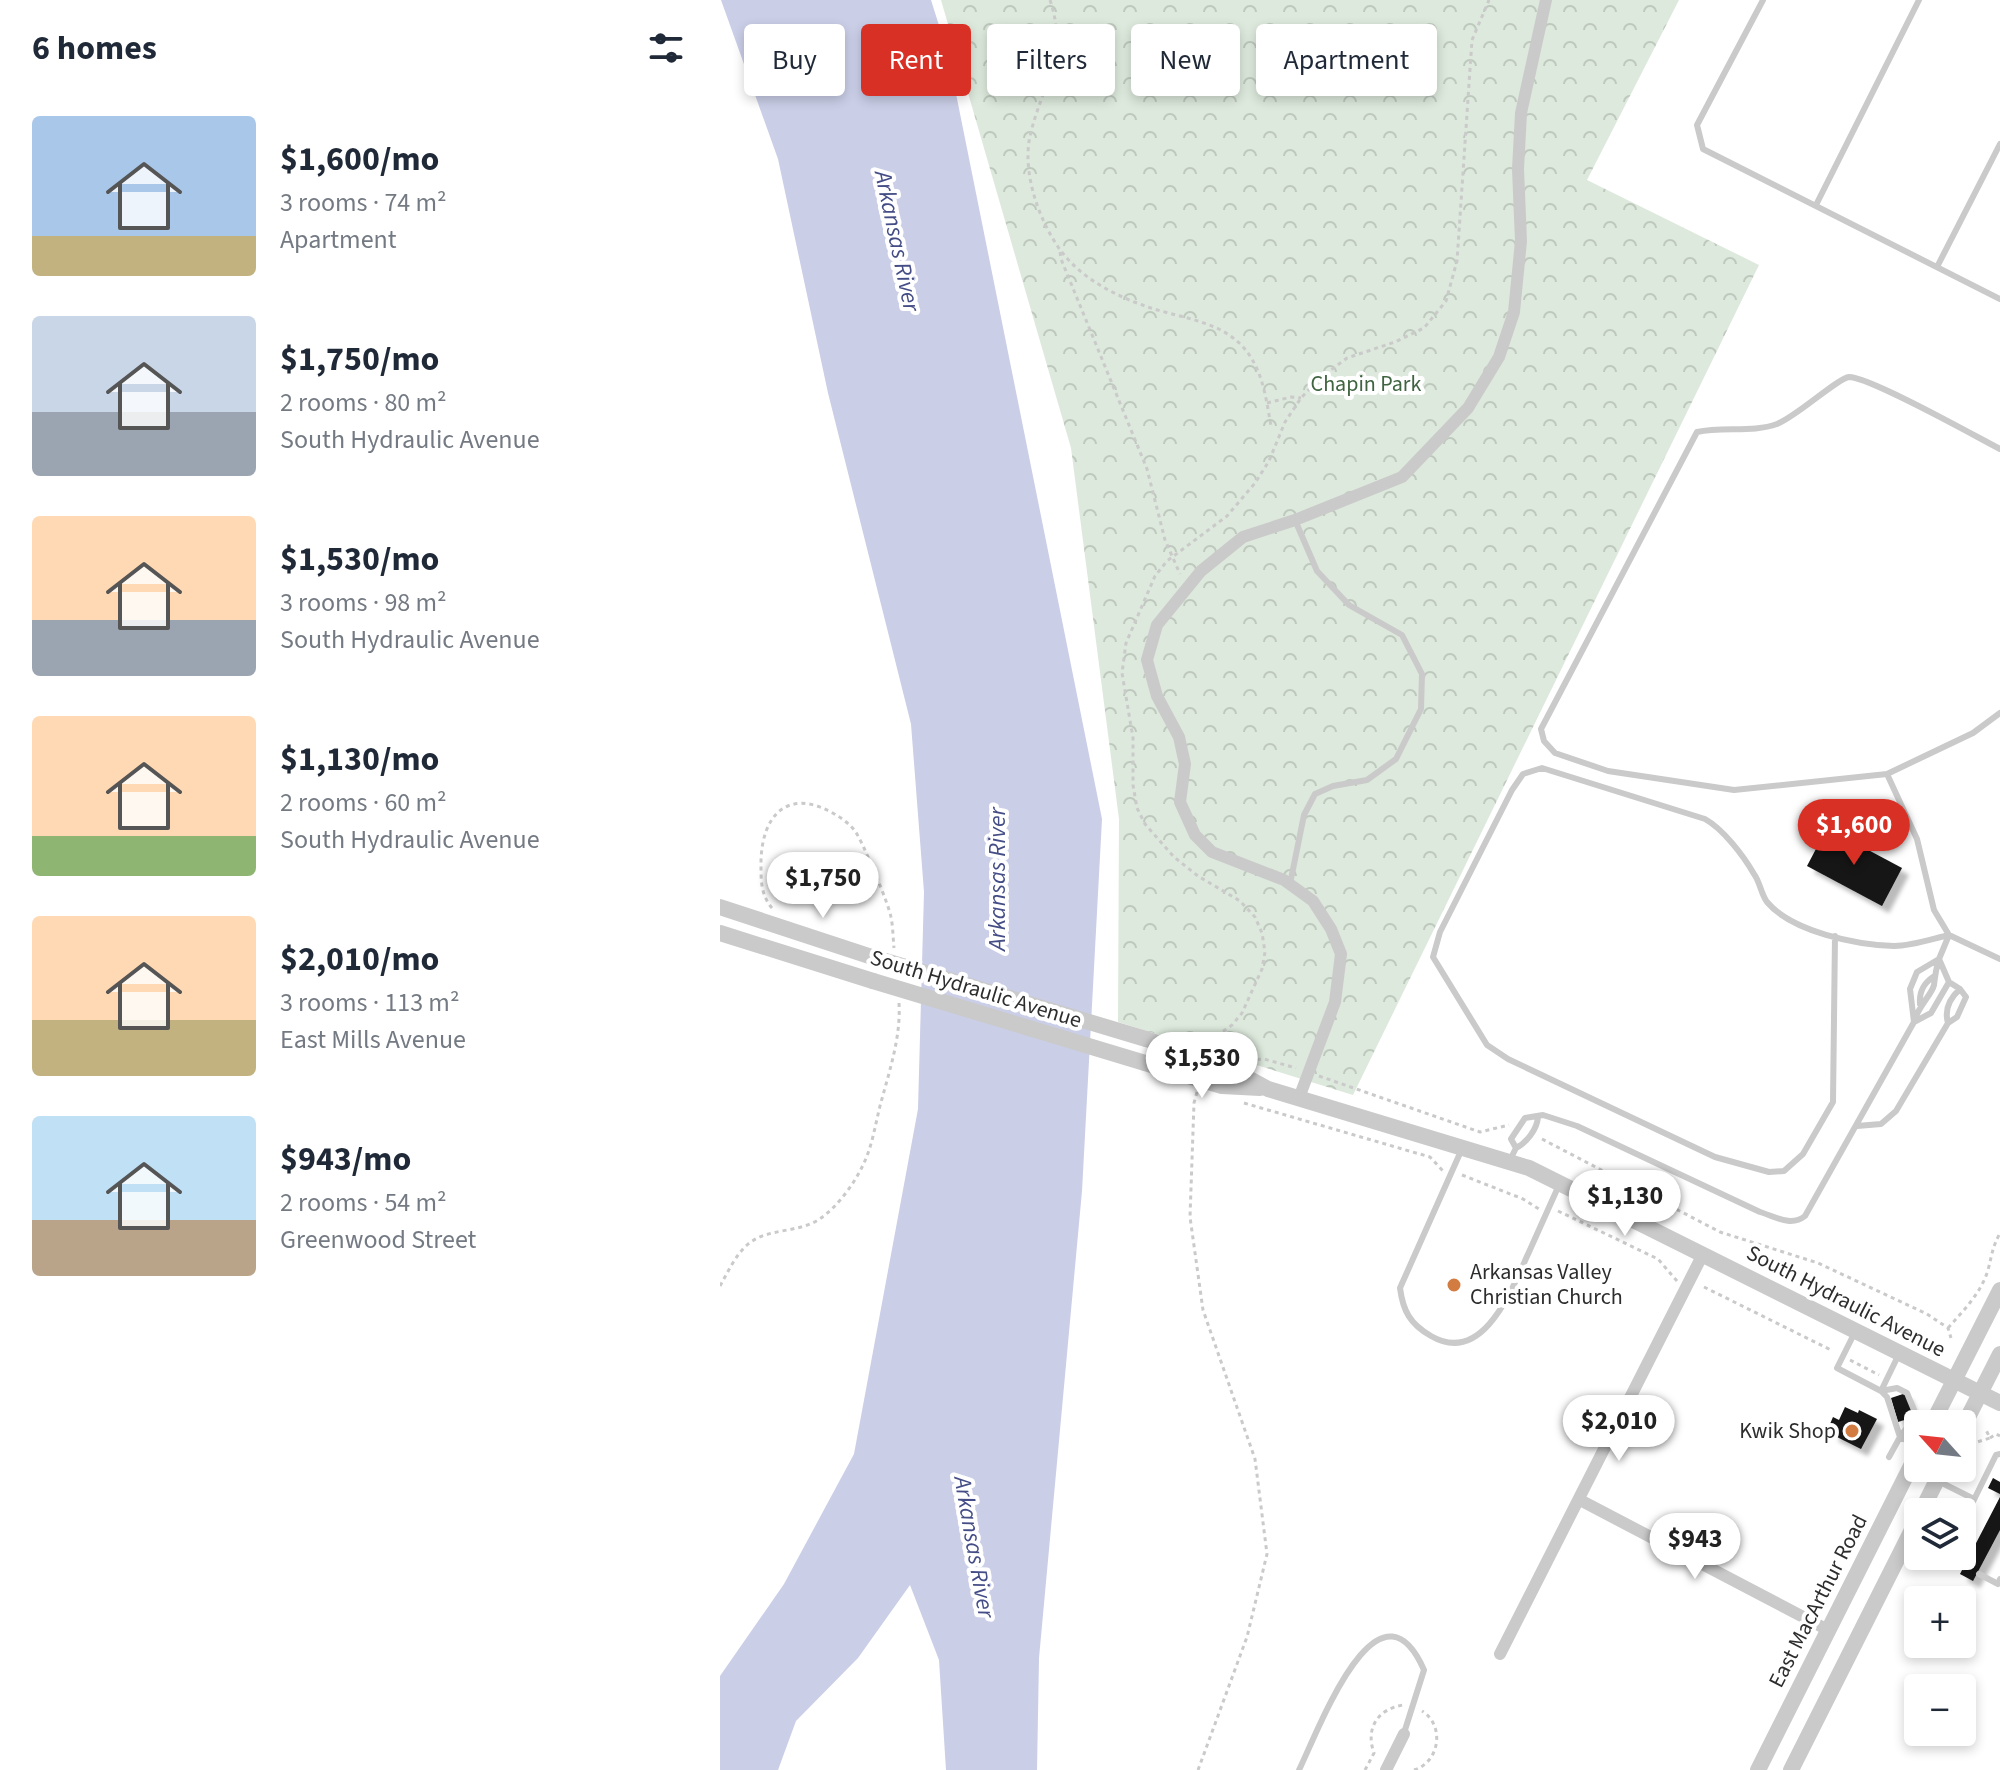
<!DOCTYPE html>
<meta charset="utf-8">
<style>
body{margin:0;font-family:"Source Sans 3",sans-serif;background:#f6f6f7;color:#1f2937;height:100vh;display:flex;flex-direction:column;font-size:30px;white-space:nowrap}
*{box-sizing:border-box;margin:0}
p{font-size:26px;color:#747a83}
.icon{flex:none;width:44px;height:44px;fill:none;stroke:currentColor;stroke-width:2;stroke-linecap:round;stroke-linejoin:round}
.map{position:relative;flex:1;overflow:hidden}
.drawer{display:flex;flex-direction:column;background:#fff;width:720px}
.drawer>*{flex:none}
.hud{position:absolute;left:24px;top:24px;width:760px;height:72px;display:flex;gap:16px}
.needle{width:52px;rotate:297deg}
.fabs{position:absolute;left:1184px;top:1410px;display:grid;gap:16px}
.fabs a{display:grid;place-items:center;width:72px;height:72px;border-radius:8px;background:#fff;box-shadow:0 4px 12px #0003;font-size:40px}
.price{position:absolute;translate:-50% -68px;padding:0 18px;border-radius:28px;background:#fff;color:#222;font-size:26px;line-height:52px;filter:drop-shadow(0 2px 4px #0008)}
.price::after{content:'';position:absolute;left:50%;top:48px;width:24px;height:18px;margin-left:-12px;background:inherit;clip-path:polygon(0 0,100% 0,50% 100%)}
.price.active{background:#d93025;color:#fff}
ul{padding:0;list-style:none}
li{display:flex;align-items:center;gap:24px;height:200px;padding:0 32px}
li span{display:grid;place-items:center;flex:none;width:224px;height:160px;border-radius:8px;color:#555}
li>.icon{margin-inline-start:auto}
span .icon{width:96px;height:96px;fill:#fffc;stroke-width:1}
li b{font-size:34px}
h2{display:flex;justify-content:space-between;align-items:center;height:96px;padding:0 32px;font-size:34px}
.tag{padding:0 28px;border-radius:8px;background:#fff;box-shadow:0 4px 12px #0003;font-size:28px;line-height:72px}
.tag.active{background:#d93025;color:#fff}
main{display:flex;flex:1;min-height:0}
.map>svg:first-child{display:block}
.park{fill:url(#park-crowns)}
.water{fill:#cacee7}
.building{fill:#141414;filter:url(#shadow)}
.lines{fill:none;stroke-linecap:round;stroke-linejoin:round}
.path{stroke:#cacaca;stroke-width:3;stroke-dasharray:4 4;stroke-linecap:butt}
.service{stroke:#cacaca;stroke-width:6}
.minor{stroke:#cacaca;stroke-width:12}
.tertiary{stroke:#cacaca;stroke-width:16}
.tertiary-bridge{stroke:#cacaca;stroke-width:16}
.poi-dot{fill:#d37c41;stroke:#fff;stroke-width:3}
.labels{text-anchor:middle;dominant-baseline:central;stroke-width:8;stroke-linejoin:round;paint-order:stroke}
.park-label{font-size:22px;fill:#3f6440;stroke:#fff}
.street-label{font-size:22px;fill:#2d2d2d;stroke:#fff}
.poi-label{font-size:22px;fill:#2d2d2d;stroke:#fff;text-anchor:start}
.water-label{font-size:24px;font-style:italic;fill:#444d86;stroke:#fff}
</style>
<main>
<section class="drawer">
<h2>6 homes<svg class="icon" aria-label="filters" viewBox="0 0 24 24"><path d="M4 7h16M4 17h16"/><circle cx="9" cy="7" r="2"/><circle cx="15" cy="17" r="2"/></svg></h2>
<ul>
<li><span style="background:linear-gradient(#a9c7e8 75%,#c2b280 0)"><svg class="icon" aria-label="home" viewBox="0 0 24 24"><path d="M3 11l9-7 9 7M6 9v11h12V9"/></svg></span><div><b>$1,600/mo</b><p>3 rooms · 74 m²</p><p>Apartment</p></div></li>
<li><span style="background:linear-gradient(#c9d6e8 60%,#9aa5b1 0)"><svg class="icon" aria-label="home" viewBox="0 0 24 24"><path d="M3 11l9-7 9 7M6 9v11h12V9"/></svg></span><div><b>$1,750/mo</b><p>2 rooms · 80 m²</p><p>South Hydraulic Avenue</p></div></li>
<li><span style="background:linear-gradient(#ffd9b3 65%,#9aa5b1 0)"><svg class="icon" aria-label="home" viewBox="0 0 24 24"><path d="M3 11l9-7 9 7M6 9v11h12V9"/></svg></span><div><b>$1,530/mo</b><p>3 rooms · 98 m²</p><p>South Hydraulic Avenue</p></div></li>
<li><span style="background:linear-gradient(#ffd9b3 75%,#8fb573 0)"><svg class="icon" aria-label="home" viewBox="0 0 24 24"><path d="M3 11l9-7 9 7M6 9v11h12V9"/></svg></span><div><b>$1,130/mo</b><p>2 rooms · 60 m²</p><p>South Hydraulic Avenue</p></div></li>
<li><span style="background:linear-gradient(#ffd9b3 65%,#c2b280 0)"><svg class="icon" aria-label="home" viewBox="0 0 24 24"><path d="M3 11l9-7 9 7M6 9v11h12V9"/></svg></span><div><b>$2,010/mo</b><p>3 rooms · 113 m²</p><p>East Mills Avenue</p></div></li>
<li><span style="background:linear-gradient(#bfe0f5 65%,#b9a48a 0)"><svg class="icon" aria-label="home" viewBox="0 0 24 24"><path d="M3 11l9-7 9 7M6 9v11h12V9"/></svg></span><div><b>$943/mo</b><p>2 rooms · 54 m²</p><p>Greenwood Street</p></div></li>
</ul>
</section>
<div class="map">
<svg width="1280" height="1770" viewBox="0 0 1280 1770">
<defs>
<pattern id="park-crowns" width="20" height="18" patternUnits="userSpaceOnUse" patternTransform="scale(2)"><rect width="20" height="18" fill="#dde9dc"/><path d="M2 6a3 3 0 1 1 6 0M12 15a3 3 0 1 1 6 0" fill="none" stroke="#bec8bd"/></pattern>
<filter id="shadow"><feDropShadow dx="7" dy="7" stdDeviation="2" flood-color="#0004"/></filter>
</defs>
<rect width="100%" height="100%" fill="#fff"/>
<path class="park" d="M221 0H959L867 180 1039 265 633 1095 398 1022 399 819 351 448Z"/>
<path class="water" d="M1 0H211L228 54 382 819 362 1191 319 1658 317 1770H226L219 1660 190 1585 138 1658 76 1721 58 1770H0V1676L64 1584 134 1454 198 1109 204 892 191 724 108 393 58 159Z"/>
<path class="building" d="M1107 828 1182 868 1162 906 1087 866Z
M1186 1393 1194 1417 1178 1422 1171 1398Z
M1125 1407 1138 1413 1139 1410 1157 1419 1141 1449 1111 1434 1115 1427 1110 1424 1113 1417 1119 1420Z
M1273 1478 1280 1482V1494L1268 1488Z
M1280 1497V1530L1253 1581 1240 1574Z"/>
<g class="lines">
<path class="path" d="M330 0C349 56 322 84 310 136 302 173 319 221 341 251 362 279 396 296 428 307 466 320 511 321 533 361 544 380 547 404 551 426
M340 252 341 259 427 469 445 540 460 574
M547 403 571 397 581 398
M52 908C40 894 41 878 41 861 42 817 66 788 111 812 120 817 129 823 135 831 143 842 169 905 171 917 173 927 173 938 174 948
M481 1040 496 1036 512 1025 522 1013 542 969 545 952 542 933 535 917 520 901 478 876 454 857 425 824 417 808 413 785V738L402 673 406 643 435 576 447 561 507 516 535 483 549 461 565 422 581 398 599 379 627 358 675 342 704 328 726 301 737 261 752 40 769 0
M529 1060 544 1059 576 1068
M599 1076 760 1132 789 1125
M477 1092 474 1103 470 1217 483 1310 535 1459 547 1554 527 1637 478 1770
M524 1103 710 1157 723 1171
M822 1139 1000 1232 1098 1263 1207 1314 1228 1328 1231 1338
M742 1175 803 1199 819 1209
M838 1211 938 1259 957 1281
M0 1286C8 1272 15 1256 27 1245 47 1227 79 1234 101 1218 118 1206 134 1184 143 1165 152 1147 155 1126 160 1106 169 1072 181 1038 179 1003
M984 1287 1113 1351
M1228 1328C1244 1310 1261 1293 1268 1270 1272 1255 1272 1248 1280 1233
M1130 1360 1159 1375
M1270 1438 1276 1434 1280 1436
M1242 1468 1254 1443 1270 1438 1266 1430
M645 1770 654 1753C645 1728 658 1709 683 1705
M694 1770C720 1762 725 1725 702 1711"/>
<path class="service" d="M1043 0 977 125 983 149 1280 299
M1096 205 1199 0
M1217 267 1280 144
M1280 449C1255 436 1150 377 1129 377 1118 378 1076 417 1057 424 1033 433 1002 426 977 432L821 729 824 741 835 753 888 771 1014 790 1167 774 1253 733 1280 713
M1167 774 1197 839 1214 910 1229 935 1280 959
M570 884 584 815 595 794 613 786 647 780 676 759 701 709 702 674 682 635 629 605 597 571 575 520
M1115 936 1113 1102 1083 1154 1064 1171 1049 1172 995 1157 788 1059 767 1045 713 957 720 932 792 790 803 774 822 768 985 819C1003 829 1023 855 1034 874 1040 882 1041 894 1047 902 1072 932 1137 945 1174 946 1192 946 1212 939 1229 935
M1200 1004C1199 992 1203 984 1213 977
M1195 1019C1199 1006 1212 994 1214 985 1215 976 1216 968 1219 959
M1194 1022 1211 1013 1229 982 1219 959
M1228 1023C1224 1009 1230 998 1240 989
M1137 1126 1161 1124 1176 1111 1228 1023 1237 1017 1246 997 1240 989 1229 982
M796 1148C806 1143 817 1130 818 1117
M741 1151 680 1288C683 1311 690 1324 711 1336 764 1367 793 1286 809 1252 819 1230 829 1207 839 1185
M789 1162 796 1148 791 1139 805 1118 823 1115 857 1126 1040 1212C1056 1217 1071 1227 1085 1216L1194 1022 1190 989 1197 972 1219 959 1229 935
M1134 1334 1117 1368 1161 1391 1179 1354
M1177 1388 1187 1393 1196 1415 1180 1437 1167 1397 1161 1391Z
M1169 1457 1180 1437 1198 1446
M1218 1481 1254 1499
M1242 1524 1276 1455 1280 1454
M1236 1556 1238 1564 1243 1567
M1259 1574 1278 1584 1280 1579
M579 1770C597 1734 658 1566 704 1670L684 1733"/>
<path class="minor" d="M579 1098 615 1002 621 954 611 929 593 901 564 880 492 852 475 835 460 802 465 764 459 737 437 696 427 660 437 625 481 571 523 537 575 520 682 477 748 408 779 357 794 312 801 241 798 169 801 113 826 0
M860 1500 1108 1630
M780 1654 983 1254
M666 1770 684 1734"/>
<path class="tertiary" d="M0 907 152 957
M0 933 153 981
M426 1039 504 1065 548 1089 809 1168 1280 1403
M425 1063 502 1086 540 1088
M1212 1424 1280 1290
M1242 1429 1280 1354
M1201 1512 1223 1468
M1038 1770 1198 1452
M1071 1770 1198 1518"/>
<path class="tertiary-bridge" d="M152 957 426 1039
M153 981 425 1063"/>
</g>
<g class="poi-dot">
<circle cx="734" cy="1285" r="8"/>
<circle cx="1132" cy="1431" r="8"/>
</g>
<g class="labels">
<g class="park-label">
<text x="646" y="384">Chapin Park</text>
</g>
<g class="street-label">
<text transform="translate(256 989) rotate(17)">South Hydraulic Avenue</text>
<text transform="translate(1126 1301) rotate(27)">South Hydraulic Avenue</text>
<text transform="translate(1098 1601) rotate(-63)">East MacArthur Road</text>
</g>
<g class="poi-label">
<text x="750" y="1272">Arkansas Valley<tspan x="750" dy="25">Christian Church</tspan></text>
<text x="1116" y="1431" text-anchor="end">Kwik Shop</text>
</g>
<g class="water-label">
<text transform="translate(177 241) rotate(78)">Arkansas River</text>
<text transform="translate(277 879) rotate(-90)">Arkansas River</text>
<text transform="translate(254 1547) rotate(80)">Arkansas River</text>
</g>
</g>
</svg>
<div class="fabs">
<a><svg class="needle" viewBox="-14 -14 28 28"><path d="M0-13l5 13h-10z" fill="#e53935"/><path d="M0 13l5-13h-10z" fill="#747a83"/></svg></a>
<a><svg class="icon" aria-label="layers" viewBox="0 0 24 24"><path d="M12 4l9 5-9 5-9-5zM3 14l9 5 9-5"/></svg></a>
<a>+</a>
<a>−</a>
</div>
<b class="price active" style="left:1134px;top:867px">$1,600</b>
<b class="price" style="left:103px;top:920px">$1,750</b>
<b class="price" style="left:482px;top:1100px">$1,530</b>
<b class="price" style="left:905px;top:1238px">$1,130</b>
<b class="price" style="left:899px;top:1463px">$2,010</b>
<b class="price" style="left:975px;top:1581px">$943</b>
<div class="hud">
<a class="tag">Buy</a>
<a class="tag active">Rent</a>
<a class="tag">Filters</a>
<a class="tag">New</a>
<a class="tag">Apartment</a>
</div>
</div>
</main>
